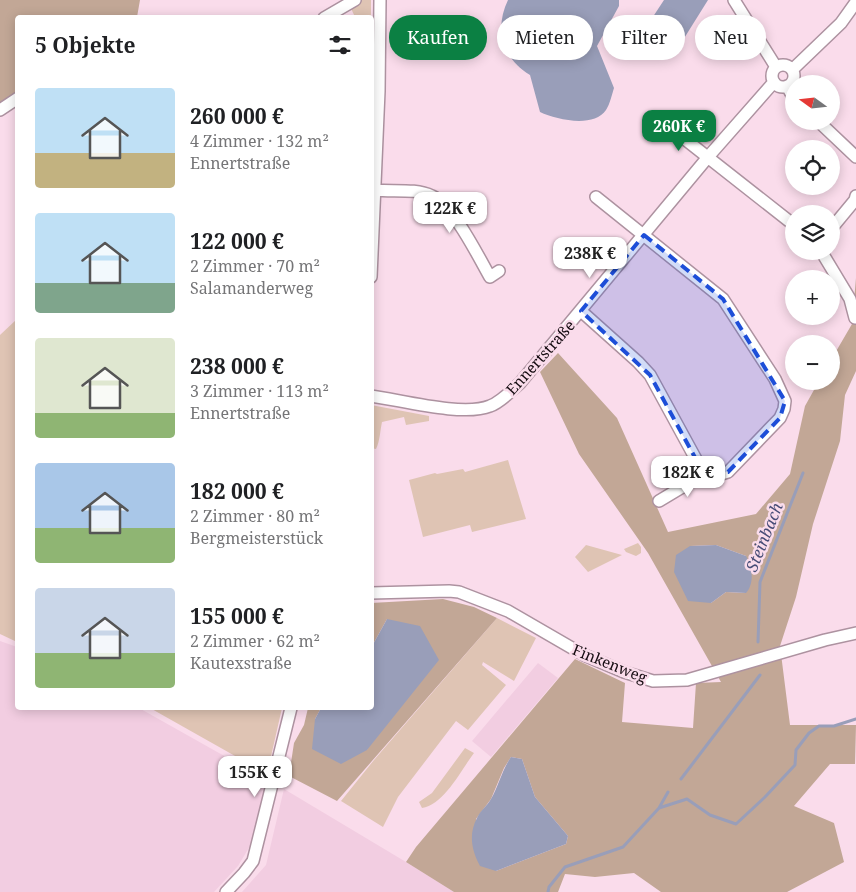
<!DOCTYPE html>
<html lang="de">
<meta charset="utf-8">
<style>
body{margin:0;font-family:"Noto Serif",serif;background:#f2f2f2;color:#202124;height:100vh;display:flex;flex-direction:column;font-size:19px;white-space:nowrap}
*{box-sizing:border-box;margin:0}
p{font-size:16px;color:#757577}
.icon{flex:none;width:28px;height:28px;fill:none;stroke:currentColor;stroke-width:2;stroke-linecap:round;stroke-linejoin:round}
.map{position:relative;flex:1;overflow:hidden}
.panel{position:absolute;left:15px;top:15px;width:359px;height:695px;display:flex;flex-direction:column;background:#fff;border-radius:5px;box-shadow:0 2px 12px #0003}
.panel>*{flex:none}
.guide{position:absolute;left:389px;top:15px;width:391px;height:45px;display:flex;gap:10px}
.needle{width:32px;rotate:285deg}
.fabs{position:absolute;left:785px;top:75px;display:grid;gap:10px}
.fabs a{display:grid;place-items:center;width:55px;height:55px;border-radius:50%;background:#fff;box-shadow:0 2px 12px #0003;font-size:25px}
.price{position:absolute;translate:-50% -42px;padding:0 11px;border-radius:10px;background:#fff;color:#222;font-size:16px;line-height:32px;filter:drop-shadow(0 1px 2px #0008)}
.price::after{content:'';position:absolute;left:50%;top:30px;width:15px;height:11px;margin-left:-8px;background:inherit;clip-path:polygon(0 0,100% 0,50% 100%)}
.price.selected{background:#0b8043;color:#fff}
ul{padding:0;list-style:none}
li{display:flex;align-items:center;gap:15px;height:125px;padding:0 20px}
li span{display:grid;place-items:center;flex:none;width:140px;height:100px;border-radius:5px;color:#555}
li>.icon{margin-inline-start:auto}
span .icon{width:60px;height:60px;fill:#fffc;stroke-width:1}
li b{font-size:21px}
h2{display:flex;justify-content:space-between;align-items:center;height:60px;padding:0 20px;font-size:21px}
.pill{padding:0 18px;border-radius:22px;background:#fff;box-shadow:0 2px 12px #0003;font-size:18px;line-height:45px}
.pill.selected{background:#0b8043;color:#fff}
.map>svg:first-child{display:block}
.built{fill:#f2cde1}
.green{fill:#dfc4b4}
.forest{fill:#c2a796;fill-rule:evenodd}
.water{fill:#999eb9}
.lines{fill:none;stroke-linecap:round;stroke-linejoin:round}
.stream{stroke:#999eb9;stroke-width:3}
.minor-casing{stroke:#ad92a0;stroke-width:14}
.minor{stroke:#fff;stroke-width:11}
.marked{fill:#1d4ed8;fill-opacity:0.2;stroke:#1d4ed8;stroke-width:4;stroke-dasharray:10 6;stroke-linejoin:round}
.labels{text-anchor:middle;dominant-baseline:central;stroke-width:5;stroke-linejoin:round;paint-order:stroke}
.street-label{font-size:15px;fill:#140b10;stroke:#fadceb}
.water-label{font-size:16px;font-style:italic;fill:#484d77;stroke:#fadceb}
</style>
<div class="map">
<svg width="856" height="892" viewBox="0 0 856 892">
<rect width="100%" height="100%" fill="#fadceb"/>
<path class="built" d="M0 641 17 647 18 708H139L267 780 253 841 238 866 214 892H0Z
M538 663 558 678 491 757 472 741Z
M284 789 406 862 454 892H242L266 865Z"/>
<path class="green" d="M347 0H371V17H355Z
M17 319V642L0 634V335Z
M371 405 429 416V421L406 425 404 417 382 422C380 431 380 441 376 449L371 448Z
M508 460 526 519 472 532 470 525 423 537 409 480 435 473 437 474 463 469 465 472Z
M638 543 641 547V553L636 556 626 552 624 549Z
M586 545 622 555 588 572 575 557Z
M497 618 536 638 514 681 483 662 482 665 506 685 468 730 456 721 398 797 383 827 341 801 374 760Z
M150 708H282L267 774Z
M465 748 474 753C461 770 444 805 422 808L419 802 432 793Z"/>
<path class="forest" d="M0 0H140L137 17 18 18 17 92 0 105Z
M856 278V371L845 395 840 441 813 524 796 597 780 646 790 725H856L855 764H830L794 806 834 823 844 862 787 892H661L634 873 595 877 565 874 558 892H454L406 862 416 847 575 659 625 683 622 722 693 728 696 683 721 682 648 553 579 454 540 372 558 353 617 418 668 532 756 514 790 474 805 406 819 381H831V360L852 324ZM716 545 746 556V593L726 592 711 603 690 546ZM511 757 522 759 535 797 568 836 566 844 496 871 476 819 491 799 504 768Z
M443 599 474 607 497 618 337 801 289 776 294 743 304 725 308 708H321L315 719 367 750 387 619 371 648V603Z"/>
<path class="water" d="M508 0H619V6L597 46 614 88C612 94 610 104 606 110 594 128 557 120 540 112L530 75C502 58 494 29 508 0Z
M664 0H708L683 40 656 50 651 49 639 38Z
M716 545 746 556C752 566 755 583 746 593L726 592 711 603 688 601 674 572 676 555 690 546Z
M387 619 420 626 439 660 367 750 341 764 312 749 315 719 321 708H371V648Z
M511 757 522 759 535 797 568 836 566 844 496 871 480 866C472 851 468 835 477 818 480 811 487 806 491 799 499 785 502 770 511 757Z"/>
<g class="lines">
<path class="stream" d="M758 642 760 582 803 473
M681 779 760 675
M659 808 668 792
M548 892 549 887 565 867 623 847 659 808 687 799 710 815 736 824 765 797 795 765 796 750 809 733 819 726H834L856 719"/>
<g class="minor-casing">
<path id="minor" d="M734 0 776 67
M324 18 355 0
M772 76a11 11 0 1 1 22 0a11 11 0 1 1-22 0Z
M792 70 841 23 856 2
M787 86 794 99
M0 110 18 98
M818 121 856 157
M659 128 677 133 794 225
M375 190C393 192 415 188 432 196 453 205 478 256 490 277L499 271
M831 229 855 200 856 196
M821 251 850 299 855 318
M371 277 379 91 380 0
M581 311 638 362 650 375 704 474 718 475 728 472 780 418 784 409 785 401 775 379 723 299 596 197
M371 396C401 400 463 417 490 406 501 402 511 391 520 383L708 157 774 82
M659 501 704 474
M371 593 449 591 459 592 508 611 584 655 624 672 653 681 687 680 825 640 856 633
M226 892 244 873 253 861 291 708"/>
</g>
<use href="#minor" class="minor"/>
</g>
<path class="marked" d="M644 235 723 299 785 401 780 418 728 472 704 474 650 375 581 311Z"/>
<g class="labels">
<g class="street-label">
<text transform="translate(540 357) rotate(-48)">Ennertstraße</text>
<text transform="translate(610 663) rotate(22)">Finkenweg</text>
</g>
<g class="water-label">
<text transform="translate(764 537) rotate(-68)">Steinbach</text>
</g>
</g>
</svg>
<div class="fabs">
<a><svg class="needle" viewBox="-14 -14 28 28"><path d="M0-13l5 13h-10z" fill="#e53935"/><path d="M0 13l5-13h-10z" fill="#757577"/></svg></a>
<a><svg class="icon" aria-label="locate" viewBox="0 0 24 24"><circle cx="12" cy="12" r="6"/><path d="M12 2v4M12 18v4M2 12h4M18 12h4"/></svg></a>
<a><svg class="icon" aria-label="layers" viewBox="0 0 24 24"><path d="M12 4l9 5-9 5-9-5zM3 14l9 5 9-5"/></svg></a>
<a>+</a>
<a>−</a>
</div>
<b class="price selected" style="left:679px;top:152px">260K €</b>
<b class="price" style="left:450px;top:234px">122K €</b>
<b class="price" style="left:590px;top:279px">238K €</b>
<b class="price" style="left:688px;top:498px">182K €</b>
<b class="price" style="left:255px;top:798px">155K €</b>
<div class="guide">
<a class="pill selected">Kaufen</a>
<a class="pill">Mieten</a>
<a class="pill">Filter</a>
<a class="pill">Neu</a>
</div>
<section class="panel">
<h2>5 Objekte<svg class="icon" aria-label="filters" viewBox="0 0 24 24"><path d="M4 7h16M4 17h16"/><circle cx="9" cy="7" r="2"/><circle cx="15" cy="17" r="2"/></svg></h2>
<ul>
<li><span style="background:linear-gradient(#bfe0f5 65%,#c2b280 0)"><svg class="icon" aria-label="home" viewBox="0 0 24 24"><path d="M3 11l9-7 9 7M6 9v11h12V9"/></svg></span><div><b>260 000 €</b><p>4 Zimmer · 132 m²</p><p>Ennertstraße</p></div></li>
<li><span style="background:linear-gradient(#bfe0f5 70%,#7fa58c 0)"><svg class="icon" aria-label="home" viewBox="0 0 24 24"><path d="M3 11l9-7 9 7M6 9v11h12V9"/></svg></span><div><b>122 000 €</b><p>2 Zimmer · 70 m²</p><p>Salamanderweg</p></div></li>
<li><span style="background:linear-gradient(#dfe7d0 75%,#8fb573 0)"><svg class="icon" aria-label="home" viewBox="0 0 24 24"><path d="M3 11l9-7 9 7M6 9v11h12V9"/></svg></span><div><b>238 000 €</b><p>3 Zimmer · 113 m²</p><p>Ennertstraße</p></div></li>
<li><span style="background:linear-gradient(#a9c7e8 65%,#8fb573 0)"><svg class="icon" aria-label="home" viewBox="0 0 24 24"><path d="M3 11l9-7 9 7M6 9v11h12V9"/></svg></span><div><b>182 000 €</b><p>2 Zimmer · 80 m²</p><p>Bergmeisterstück</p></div></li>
<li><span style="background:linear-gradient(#c9d6e8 65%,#8fb573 0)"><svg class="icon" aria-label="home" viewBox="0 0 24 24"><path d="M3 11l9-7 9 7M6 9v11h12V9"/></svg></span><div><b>155 000 €</b><p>2 Zimmer · 62 m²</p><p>Kautexstraße</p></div></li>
</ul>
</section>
</div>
